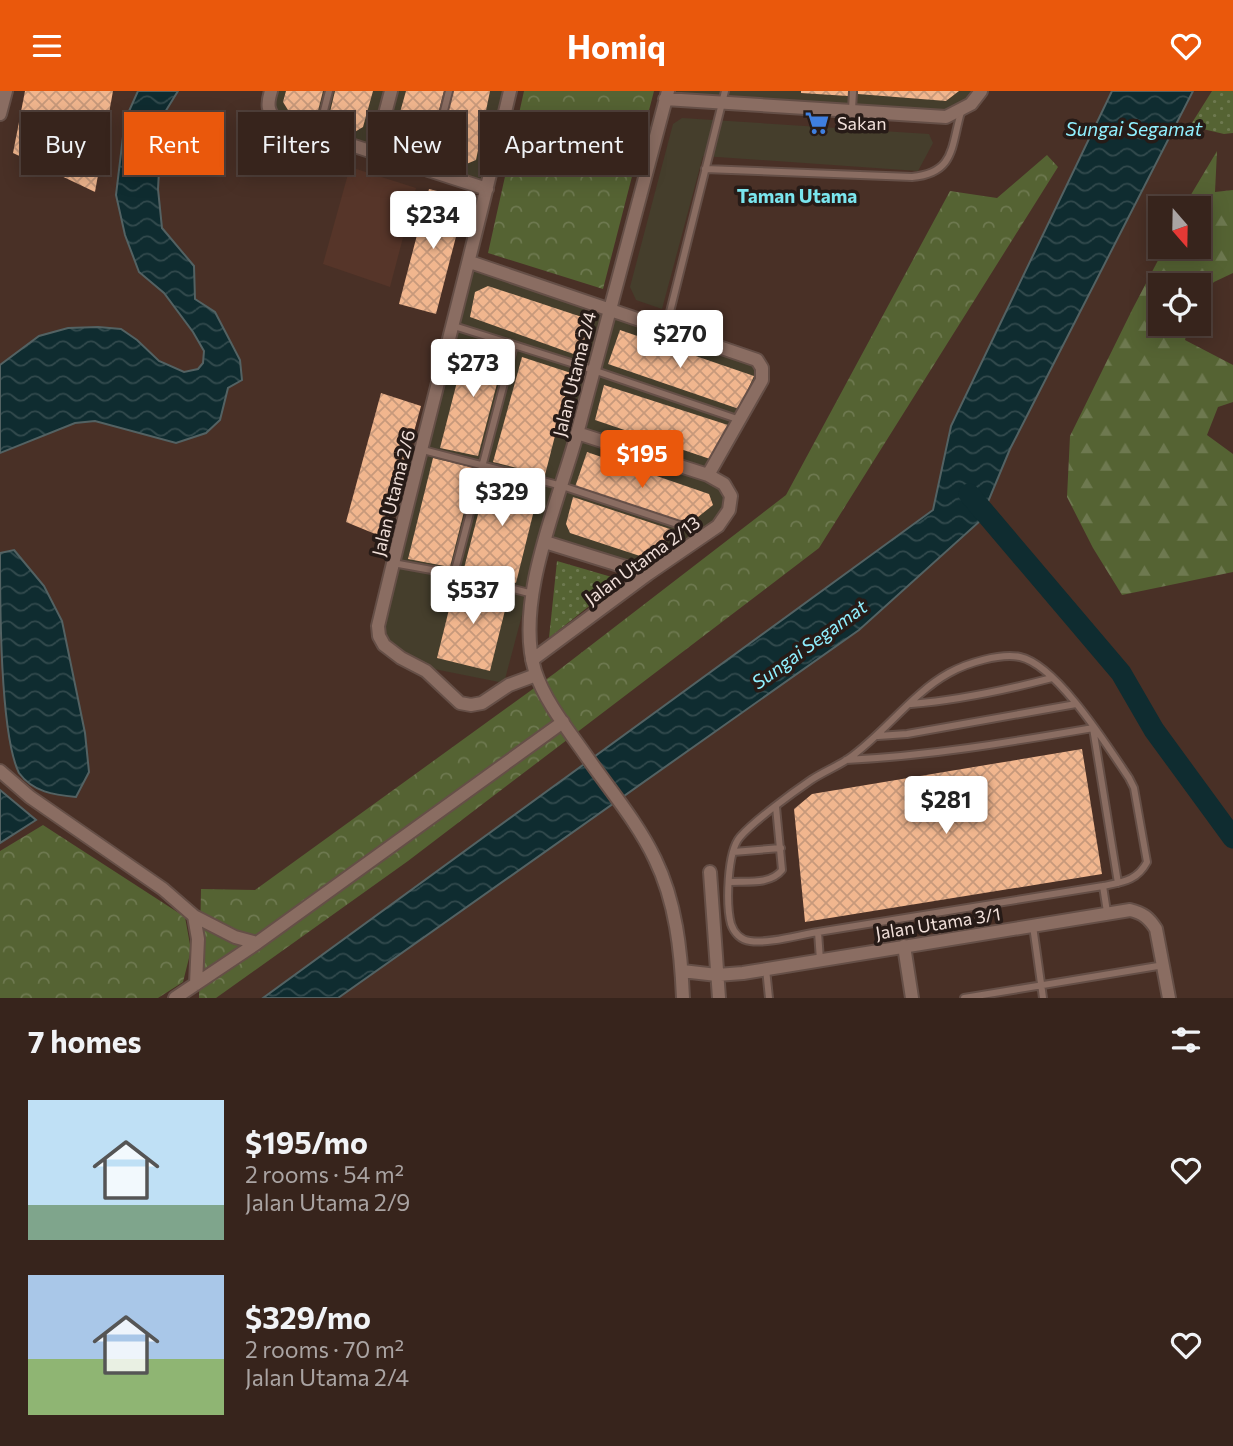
<!DOCTYPE html>
<meta charset="utf-8">
<style>
body{margin:0;font-family:Commissioner,sans-serif;background:#3e2c25;color:#f1f3f6;height:100vh;display:flex;flex-direction:column;font-size:26px;white-space:nowrap}
*{box-sizing:border-box;margin:0}
p{font-size:23px;color:#aaa4a3}
.icon{flex:none;width:38px;height:38px;fill:none;stroke:currentColor;stroke-width:2;stroke-linecap:round;stroke-linejoin:round}
.map{position:relative;height:907px;overflow:hidden}
.side{display:flex;flex-direction:column;background:#37241c;flex:1}
.side>*{flex:none}
.guide{position:absolute;left:21px;top:21px;width:700px;height:63px;display:flex;gap:14px}
.needle{width:46px;rotate:160deg}
.controls{position:absolute;left:1148px;top:105px;display:grid;gap:14px}
.controls a{display:grid;place-items:center;width:63px;height:63px;border-radius:0px;background:#37241c;box-shadow:0 4px 18px #0003,0 0 0 2px #51413b;font-size:35px}
.price{position:absolute;translate:-50% -60px;padding:0 16px;border-radius:7px;background:#fff;color:#222;font-size:23px;line-height:46px;filter:drop-shadow(0 2px 4px #0008)}
.price::after{content:'';position:absolute;left:50%;top:42px;width:21px;height:16px;margin-left:-10px;background:inherit;clip-path:polygon(0 0,100% 0,50% 100%)}
.price.selected{background:#ea580c;color:#fff}
ul{padding:0;list-style:none}
li{display:flex;align-items:center;gap:21px;height:175px;padding:0 28px}
li span{display:grid;place-items:center;flex:none;width:196px;height:140px;border-radius:0px;color:#555}
li>.icon{margin-inline-start:auto}
span .icon{width:84px;height:84px;fill:#fffc;stroke-width:1}
li b{font-size:30px}
h2{display:flex;justify-content:space-between;align-items:center;height:84px;padding:0 28px;font-size:30px}
.pill{padding:0 24px;border-radius:0px;background:#37241c;box-shadow:0 4px 18px #0003,0 0 0 2px #51413b;font-size:24px;line-height:63px}
.pill.selected{background:#ea580c;color:#fff}
header{display:flex;justify-content:space-between;align-items:center;height:91px;padding:0 28px;background:#ea580c;color:#fff;font-size:32px;font-weight:700}
.map>svg:first-child{display:block}
.commercial{fill:#453e2c}
.built{fill:#563529}
.grass{fill:url(#grass-dots)}
.forest{fill:url(#forest-firs)}
.park{fill:url(#park-crowns)}
.water{fill:url(#water-waves);stroke:#536263;stroke-width:2}
.lines{fill:none;stroke-linecap:round;stroke-linejoin:round}
.river{stroke:#0f2c30;stroke-width:21}
.building{fill:url(#building-cross-hatch)}
.lane-casing{stroke:#654f47;stroke-width:10}
.street-casing{stroke:#654f47;stroke-width:16}
.lane{stroke:#8a6d62;stroke-width:6}
.street{stroke:#8a6d62;stroke-width:12}
.labels{text-anchor:middle;dominant-baseline:central;stroke-width:7;stroke-linejoin:round;paint-order:stroke}
.poi-label{font-size:18px;fill:#f1e0da;stroke:#271b17;text-anchor:start}
.street-label{font-size:18px;fill:#f1e0da;stroke:#271b17}
.water-label{font-size:19px;font-style:italic;fill:#90f0ff;stroke:#271b17}
.neighbourhood-label{font-size:19px;font-weight:bold;fill:#7ae5ee;stroke:#271b17}
</style>
<header><svg class="icon" aria-label="menu" viewBox="0 0 24 24"><path d="M4 6h16M4 12h16M4 18h16"/></svg>Homiq<svg class="icon" aria-label="heart" viewBox="0 0 24 24"><path d="M12 20l-8-8c-3-5 5-10 8-4 3-6 11-1 8 4z"/></svg></header>
<div class="map">
<svg width="1233" height="907" viewBox="0 0 1233 907">
<defs>
<pattern id="grass-dots" width="8" height="8" patternUnits="userSpaceOnUse" patternTransform="scale(1.75)"><rect width="8" height="8" fill="#556333"/><path d="M2 2h.1M6 6h.1" fill="none" stroke="#6e7950" stroke-width="1.8" stroke-linecap="round"/></pattern>
<pattern id="forest-firs" width="22" height="20" patternUnits="userSpaceOnUse" patternTransform="scale(1.75)"><rect width="22" height="20" fill="#556333"/><path d="M5 1l3.5 6h-7zM16 11l3.5 6h-7z" fill="#6e7950"/></pattern>
<pattern id="park-crowns" width="20" height="18" patternUnits="userSpaceOnUse" patternTransform="scale(1.75)"><rect width="20" height="18" fill="#556333"/><path d="M2 6a3 3 0 1 1 6 0M12 15a3 3 0 1 1 6 0" fill="none" stroke="#6e7950"/></pattern>
<pattern id="water-waves" width="16" height="10" patternUnits="userSpaceOnUse" patternTransform="scale(1.75)"><rect width="16" height="10" fill="#0f2c30"/><path d="M0 5q4-4 8 0t8 0" fill="none" stroke="#324a4d"/></pattern>
<pattern id="building-cross-hatch" width="8" height="8" patternUnits="userSpaceOnUse" patternTransform="scale(1.75)"><rect width="8" height="8" fill="#f1b68e"/><path d="M0 0l8 8M0 8l8-8" fill="none" stroke="#c7997b"/></pattern>
</defs>
<rect width="100%" height="100%" fill="#493026"/>
<path class="commercial" d="M265 0H514L490 104 272 33 264 24 262 12Z
M663 0H987L975 16 963 25 948 30 715 18 660 12Z
M682 27 929 43 933 52 918 80 703 65 662 218 636 209 630 196 673 33Z
M464 173 766 276 715 382 734 421 647 490 540 456 504 592 429 577 387 552 375 533Z"/>
<path class="built" d="M350 76 416 97 390 196 323 173Z"/>
<path class="grass" d="M1212 0H1233V42L1224 43 1190 35Z
M557 470 622 489 549 547Z"/>
<path class="forest" d="M1217 60 1215 101 1233 99V182L1214 191 1199 206V194H1160V233H1189L1185 249 1233 274V311L1218 316 1207 344 1233 363V481L1122 504 1093 457 1067 406 1070 345 1132 219 1165 156H1199V117H1183Z"/>
<path class="park" d="M524 0H654L603 198 488 162Z
M1047 64 1058 76 819 457 408 770 216 907H199L201 798 255 799 555 582 786 404 950 100 997 107Z
M43 734 185 826 191 859 183 891 158 907H0V760Z"/>
<path class="water" d="M138 0H178L162 26 158 98 162 137 194 175 195 208 215 221 240 269 242 289 228 297 220 329 206 342 176 352 95 330 75 332 0 362V274L39 245 68 237 98 236 121 238 137 249 159 270 184 281 198 278 203 272 204 260 193 241 164 202 139 181 125 144 116 104 125 29Z
M1112 0H1193L1010 358 980 430 859 539 338 907H263L933 419 951 335Z
M14 459 44 495 62 530 85 642 89 681 76 706C54 704 33 701 19 682 0 644 0 512 0 462Z
M0 699 36 729 0 752Z"/>
<g class="lines">
<path class="river" d="M969 403 1121 582 1154 639 1233 747"/>
</g>
<path class="building" d="M25 0H113L95 101 13 62Z
M286 0H323L316 28 288 19 283 11Z
M335 0H373L363 36 353 42 327 34Z
M406 0H444L428 62 399 53 394 43Z
M452 0H490L476 69 464 74 436 65Z
M801 0H849L848 5 801 2Z
M858 0H959L946 10 858 3Z
M429 98 466 107 436 223 399 213Z
M488 195 591 229 579 265 470 226 475 201Z
M620 239 754 285 739 318 608 273Z
M468 248 505 262 478 365 440 357Z
M522 266 571 282 545 384 493 371Z
M604 294 728 334 710 368 595 329Z
M381 302 421 315 385 447 346 431Z
M587 361 709 403 713 414 688 434 575 396Z
M433 367 475 377 450 476 408 468Z
M489 381 540 395 516 492 463 481Z
M573 406 679 441 651 463 640 465 570 442 566 433Z
M456 490 509 503 490 580 437 567Z
M1082 658 1102 783 805 831 794 718 812 703Z"/>
<g class="lines">
<g class="lane-casing">
<path id="lane" d="M852 19 853 0
M318 43 329 0
M705 78 912 86C955 82 951 56 961 21
M429 79 449 0
M454 235 593 279 740 329
M666 237 725 0
M423 359 562 395 689 437 702 446
M393 472 454 483 533 503
M454 483 514 254
M911 613C959 609 1006 599 1052 587
M878 645 907 643 1076 613
M846 669C930 665 1011 651 1093 637L1118 792
M733 761 781 757
M730 791C747 790 770 794 782 779L776 716
M1033 835 1043 907
M818 841C799 844 768 853 750 850 741 849 734 842 731 833 726 814 727 761 740 746 755 729 792 702 811 689 823 681 836 676 848 668 884 643 911 603 949 582 967 572 1000 562 1020 566 1057 574 1108 656 1129 687L1134 697 1147 771C1137 790 1122 791 1103 795L1107 821
M820 869 818 841 1103 795
M766 878 769 907
M964 907 1164 874"/>
</g>
<g class="street-casing">
<path id="street" d="M271 0C267 13 267 20 277 30L487 98
M510 0C468 179 420 357 378 535L379 545 384 554 401 567 426 580 460 612 471 614 482 612 509 594 536 584
M668 0C637 114 608 229 577 343 558 412 514 511 535 580 545 611 569 640 587 666 610 699 638 732 655 768 676 811 681 860 683 907
M665 8 946 26 971 13 981 0
M0 23 6 0
M375 61 391 0
M470 171 757 269 762 277V289L708 384
M545 451 648 483
M532 569 648 483 718 435 729 419 731 405 724 393 708 384 577 342
M0 680 30 706 163 798 194 825 235 846 257 852
M710 781 719 907
M194 825 198 848 196 893
M904 855 912 907
M682 880 717 884 743 882 1130 819C1143 822 1149 827 1156 838L1169 907
M175 907 257 852 563 631"/>
</g>
<use href="#lane" class="lane"/>
<use href="#street" class="street"/>
</g>
<defs>
<g id="supermarket-bare" transform="scale(1.89)"><path d="M-6-5.5h2.5l.6 2H6L4.5 2H-2.5L-4.4-4H-6ZM-1.5 3.2a1.3 1.3 0 1 0 .1 0ZM3 3.2a1.3 1.3 0 1 0 .1 0Z" fill="#3f7fe0" stroke="#271b17" stroke-width="2.5" paint-order="stroke"/></g>
</defs>
<g fill-rule="evenodd">
<use href="#supermarket-bare" x="817" y="32"/>
</g>
<g class="labels">
<g class="poi-label">
<text x="837" y="32">Sakan</text>
</g>
<g class="street-label">
<text transform="translate(574 283) rotate(-76)">Jalan Utama 2/4</text>
<text transform="translate(393 402) rotate(-76)">Jalan Utama 2/6</text>
<text transform="translate(642 469) rotate(-36)">Jalan Utama 2/13</text>
<text transform="translate(938 832) rotate(-9)">Jalan Utama 3/1</text>
</g>
<g class="water-label">
<text x="1134" y="37">Sungai Segamat</text>
<text transform="translate(809 553) rotate(-36)">Sungai Segamat</text>
</g>
<g class="neighbourhood-label">
<text x="797" y="104">Taman Utama</text>
</g>
</g>
</svg>
<div class="controls">
<a><svg class="needle" viewBox="-14 -14 28 28"><path d="M0-13l5 13h-10z" fill="#e53935"/><path d="M0 13l5-13h-10z" fill="#aaa4a3"/></svg></a>
<a><svg class="icon" aria-label="locate" viewBox="0 0 24 24"><circle cx="12" cy="12" r="6"/><path d="M12 2v4M12 18v4M2 12h4M18 12h4"/></svg></a>
</div>
<b class="price" style="left:433px;top:160px">$234</b>
<b class="price" style="left:680px;top:279px">$270</b>
<b class="price" style="left:473px;top:308px">$273</b>
<b class="price selected" style="left:642px;top:399px">$195</b>
<b class="price" style="left:502px;top:437px">$329</b>
<b class="price" style="left:473px;top:535px">$537</b>
<b class="price" style="left:946px;top:745px">$281</b>
<div class="guide">
<a class="pill">Buy</a>
<a class="pill selected">Rent</a>
<a class="pill">Filters</a>
<a class="pill">New</a>
<a class="pill">Apartment</a>
</div>
</div>
<section class="side">
<h2>7 homes<svg class="icon" aria-label="filters" viewBox="0 0 24 24"><path d="M4 7h16M4 17h16"/><circle cx="9" cy="7" r="2"/><circle cx="15" cy="17" r="2"/></svg></h2>
<ul>
<li><span style="background:linear-gradient(#bfe0f5 75%,#7fa58c 0)"><svg class="icon" aria-label="home" viewBox="0 0 24 24"><path d="M3 11l9-7 9 7M6 9v11h12V9"/></svg></span><div><b>$195/mo</b><p>2 rooms · 54 m²</p><p>Jalan Utama 2/9</p></div><svg class="icon" aria-label="heart" viewBox="0 0 24 24"><path d="M12 20l-8-8c-3-5 5-10 8-4 3-6 11-1 8 4z"/></svg></li>
<li><span style="background:linear-gradient(#a9c7e8 60%,#8fb573 0)"><svg class="icon" aria-label="home" viewBox="0 0 24 24"><path d="M3 11l9-7 9 7M6 9v11h12V9"/></svg></span><div><b>$329/mo</b><p>2 rooms · 70 m²</p><p>Jalan Utama 2/4</p></div><svg class="icon" aria-label="heart" viewBox="0 0 24 24"><path d="M12 20l-8-8c-3-5 5-10 8-4 3-6 11-1 8 4z"/></svg></li>
</ul>
</section>
